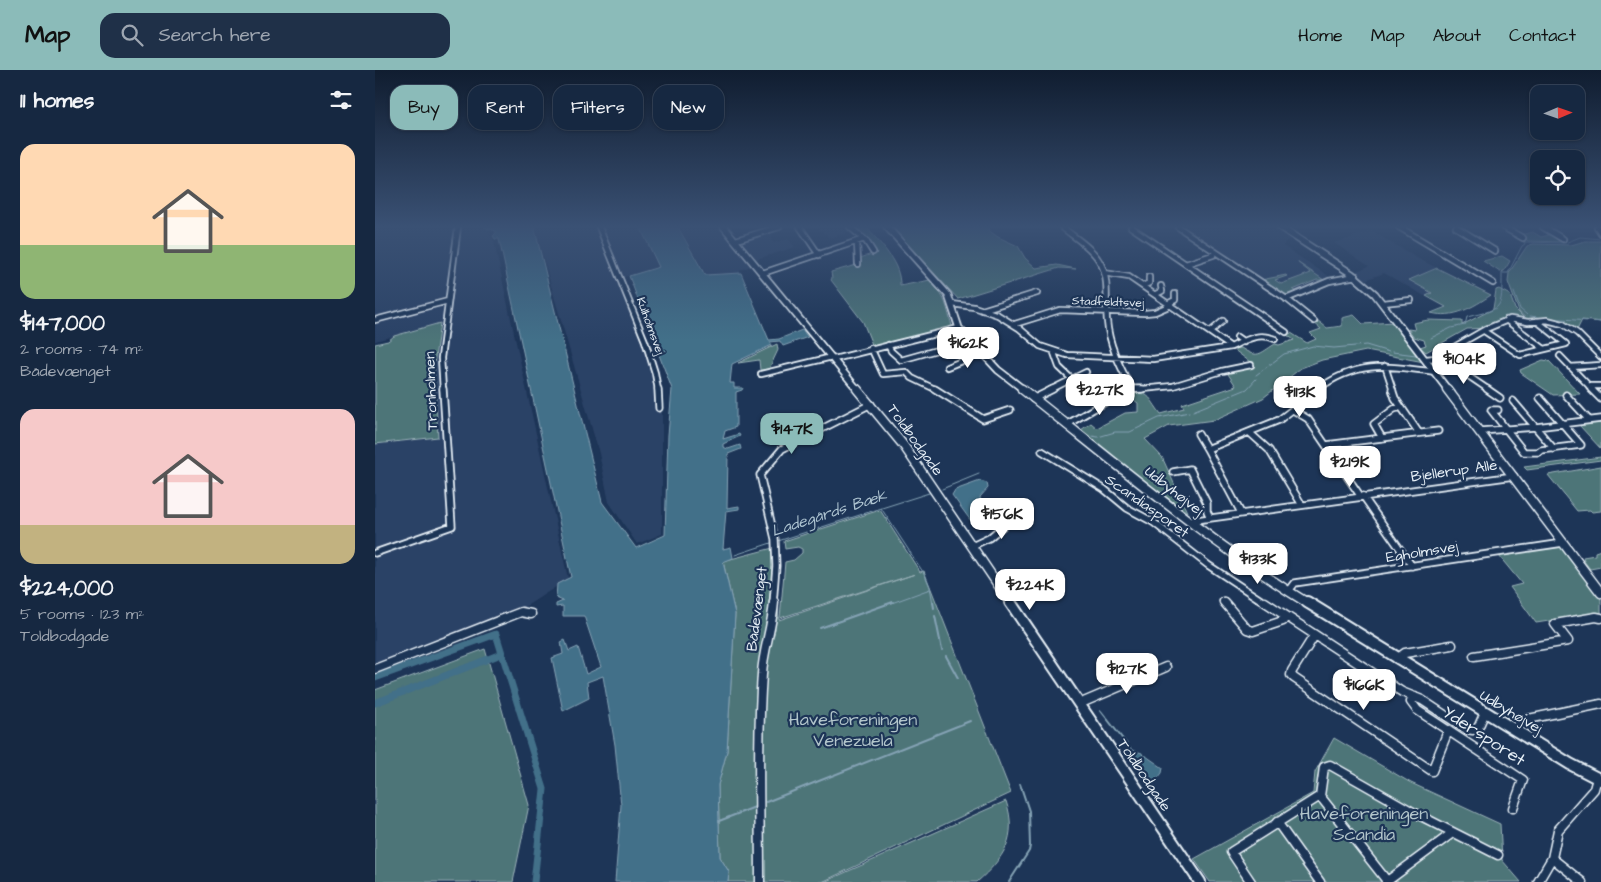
<!DOCTYPE html>
<meta charset="utf-8">
<style>
body{margin:0;font-family:"Architects Daughter",sans-serif;background:#1f3048;color:#f1f3f6;height:100vh;display:flex;flex-direction:column;font-size:19px;white-space:nowrap}
*{box-sizing:border-box;margin:0}
p{font-size:16px;color:#9ea6b1}
.icon{flex:none;width:28px;height:28px;fill:none;stroke:currentColor;stroke-width:2;stroke-linecap:round;stroke-linejoin:round}
.map{position:relative;flex:1;overflow:hidden}
.side{display:flex;flex-direction:column;background:#162841;width:375px}
.side>*{flex:none}
.guide{position:absolute;left:15px;top:15px;width:475px;height:45px;display:flex;gap:10px}
.needle{width:32px;rotate:88deg}
.tools{position:absolute;left:1155px;top:15px;display:grid;gap:10px}
.tools a{display:grid;place-items:center;width:55px;height:55px;border-radius:10px;background:#162841;box-shadow:0 1px 4px #0004,0 0 0 1px #35445a;font-size:25px}
.price{position:absolute;translate:-50% -42px;padding:0 11px;border-radius:10px;background:#fff;color:#222;font-size:16px;line-height:32px;filter:drop-shadow(0 1px 2px #0008)}
.price::after{content:'';position:absolute;left:50%;top:30px;width:15px;height:11px;margin-left:-8px;background:inherit;clip-path:polygon(0 0,100% 0,50% 100%)}
.price.current{background:#8bbbb9;color:#111}
ul{padding:0;list-style:none}
li{display:grid;align-content:center;gap:10px;height:265px;padding:0 20px}
li span{display:grid;place-items:center;height:155px;border-radius:15px;color:#555}
li>.icon{margin-inline-start:auto}
span .icon{width:90px;height:90px;fill:#fffc;stroke-width:1}
li b{font-size:21px}
h2{display:flex;justify-content:space-between;align-items:center;height:60px;padding:0 20px;font-size:21px}
.tag{padding:0 18px;border-radius:15px;background:#162841;box-shadow:0 1px 4px #0004,0 0 0 1px #35445a;font-size:18px;line-height:45px}
.tag.current{background:#8bbbb9;color:#111}
header{display:flex;align-items:center;gap:30px;box-sizing:border-box;height:70px;padding:0 25px;background:#8bbbb9;color:#111}
header strong{font-size:24px}
nav{display:flex;gap:28px;margin-inline-start:auto;font-size:18px}
.search{width:350px;height:45px;background:#1f3048;display:flex;align-items:center;gap:12px;box-sizing:border-box;padding:0 18px;border-radius:15px;color:#9ea6b1;font-size:19px}
main{display:flex;flex:1;min-height:0}
.map>svg:first-child{display:block}
.built{fill:#2c4266}
.green{fill:#4d7478;stroke:#9ab2b8}
.water{fill:#436f89;stroke:#85a3b5}
.lines{fill:none;stroke-linecap:round;stroke-linejoin:round}
.stream-far1{stroke:#85a3b5;stroke-width:1}
.stream{stroke:#85a3b5;stroke-width:2}
.canal{stroke:#436f89;stroke-width:7}
.street-far2-casing{stroke:#e8f1f8;stroke-width:8}
.street-far1-casing{stroke:#e8f1f8;stroke-width:9}
.street-casing{stroke:#e8f1f8;stroke-width:11}
.secondary-far2-casing{stroke:#e8f1f8;stroke-width:9}
.secondary-far1-casing{stroke:#e8f1f8;stroke-width:11}
.secondary-casing{stroke:#e8f1f8;stroke-width:14}
.street-far2{stroke:#1d3557;stroke-width:4.5}
.street-far1{stroke:#1d3557;stroke-width:5.5}
.street{stroke:#1d3557;stroke-width:8}
.secondary-far2{stroke:#1d3557;stroke-width:5.5}
.secondary-far1{stroke:#1d3557;stroke-width:8}
.secondary{stroke:#1d3557;stroke-width:10}
.labels{text-anchor:middle;dominant-baseline:central;stroke-width:4.5;stroke-linejoin:round;paint-order:stroke}
.far-street-label{font-size:12px;fill:#e8f1f8;stroke:#1d3557}
.street-label{font-size:15px;fill:#e8f1f8;stroke:#1d3557}
.water-label{font-size:16px;font-style:italic;fill:#aec4d1;stroke:#1d3557}
.near-park-label{font-size:18px;fill:#b2c5cb;stroke:#1d3557}
.near-street-label{font-size:18px;fill:#e8f1f8;stroke:#1d3557}
</style>
<header>
<strong>Map</strong>
<div class="search"><svg class="icon" aria-label="search" viewBox="0 0 24 24"><circle cx="10" cy="10" r="6"/><path d="M15 15l6 6"/></svg>Search here</div>
<nav><a>Home</a><a>Map</a><a>About</a><a>Contact</a></nav>
</header>
<main>
<section class="side">
<h2>11 homes<svg class="icon" aria-label="filters" viewBox="0 0 24 24"><path d="M4 7h16M4 17h16"/><circle cx="9" cy="7" r="2"/><circle cx="15" cy="17" r="2"/></svg></h2>
<ul>
<li><span style="background:linear-gradient(#ffd9b3 65%,#8fb573 0)"><svg class="icon" aria-label="home" viewBox="0 0 24 24"><path d="M3 11l9-7 9 7M6 9v11h12V9"/></svg></span><div><b>$147,000</b><p>2 rooms · 74 m²</p><p>Bådevænget</p></div></li>
<li><span style="background:linear-gradient(#f6c9c9 75%,#c2b280 0)"><svg class="icon" aria-label="home" viewBox="0 0 24 24"><path d="M3 11l9-7 9 7M6 9v11h12V9"/></svg></span><div><b>$224,000</b><p>5 rooms · 123 m²</p><p>Toldbodgade</p></div></li>
</ul>
</section>
<div class="map">
<svg width="1226" height="812" viewBox="0 0 1226 812">
<rect width="100%" height="100%" fill="#1d3557"/>
<filter id="ink" filterUnits="userSpaceOnUse"><feTurbulence type="fractalNoise" baseFrequency=".02" numOctaves="2"/><feDisplacementMap in="SourceGraphic" scale="10" xChannelSelector="R" yChannelSelector="G"/><feConvolveMatrix kernelMatrix="1 2 1 2 8 2 1 2 1" color-interpolation-filters="sRGB"/></filter>
<g filter="url(#ink)">
<path class="built" d="M0 157H113L119 172 193 509 142 542 0 598V374L63 367 59 295 65 254 0 271Z
M161 157H264L284 197 249 207 284 298 287 319V464L262 474 234 432 224 383 160 159Z
M304 157H345L376 196 365 200 366 203 331 205Z
M442 157H472L477 161 455 168Z
M805 157H902L919 168 910 172 908 176 955 207 910 226Z
M393 161 398 167 395 168 398 173 413 169 420 177 382 189 366 170Z
M997 161 1040 187 1108 221 1071 238 1009 203 990 210 979 202 994 196 959 173Z"/>
<path class="green" d="M478 157H491C506 174 526 194 525 216L555 210C572 230 570 232 577 256L575 258 498 277 488 252 456 210 457 208 456 202 485 194V188L500 183 497 175Z
M517 157H615L613 160 623 167 643 176 650 188 661 198 682 195 701 199 684 198 583 229Z
M1158 162 1166 167 1178 164 1191 172 1153 171 1145 165Z
M1210 171H1226V252L1207 250 1202 260 1190 253 1154 251 1144 242 1133 212 1134 203 1152 176 1158 174 1196 175Z
M1127 186 1135 191 1129 201 1125 202 1108 191Z
M922 192 949 210H942L918 220 922 222 912 226 886 210 911 205 912 206 900 210 906 214 936 203Z
M1062 198 1116 225C1098 237 1079 249 1056 243L1071 237 1051 226 1057 223 1034 210Z
M1124 219 1135 225 1140 239 1151 250 1135 248 1124 251 1111 258 1092 259 1051 282 1045 277 1051 275 1049 270 1039 267 1033 259 1040 260 1038 253 1053 250 1087 251V255L1118 239 1121 220Z
M979 245 988 254 1019 252 1049 292 991 281 947 290 926 298 888 328 839 350 794 356 770 369 787 387 812 442 761 405 706 360 716 353 722 358 750 343 763 342V333L752 325C775 320 773 327 786 344L809 338 807 334 861 316 851 301 879 295 858 279 866 278C883 289 884 284 900 274L904 275 919 270 912 265 916 263 932 273 941 269 935 263 946 259 937 251 942 250 952 258 967 256V248Z
M65 253 59 295 63 367 0 374V274L13 271 19 266Z
M402 274 403 280 394 299 385 300 384 290 363 293Z
M1168 290 1174 291 1205 324 1178 325 1146 303 1145 300Z
M1226 353V379L1204 355Z
M1226 387V390L1152 400 1149 397Z
M1226 396V441L1217 442 1215 440 1202 441 1173 405Z
M505 440 545 502 549 501 636 723 447 812H353L354 802 345 787 343 715 352 681 360 544 348 491 398 478 404 550 540 504 405 548 410 492 419 490 427 483V479L423 477 410 479 409 471Z
M1186 476 1226 529V543L1161 553 1135 517 1147 514 1124 486Z
M1226 480V497L1215 499 1209 491 1208 487 1220 485V482Z
M110 579 154 735 138 812H0V620Z
M959 668 1036 713 1125 754 1127 790 1146 812H835L819 789 938 723 940 702Z
M631 731C643 768 629 788 602 812H449Z"/>
<path class="water" d="M109 157H161L160 160 227 432 261 478 290 465 293 365 297 319 254 206 284 197 265 157H303L330 205 366 203 394 270 404 269 427 260 433 267 408 276 405 271 395 272 397 275 357 294 355 313H359V318H368L367 320 361 322V357L350 361 348 369 364 364 365 366 348 374V377L353 379 365 375 366 379 353 384 352 438 364 436V439L351 441 348 479 356 477 358 488 348 492 360 544 352 681 343 715 345 787 354 802 353 812H240L246 735 240 675 228 606 212 612 214 628 188 641 177 588 188 584 186 572 190 570 194 581 203 577 211 604 226 597 209 546H188V536L181 537V534L188 531 181 528 182 514 196 507 124 169H120L118 166 121 163V161Z
M605 411 612 413 613 418 605 427 607 440 601 450 596 451 577 425 580 420Z
M757 680 767 683 768 686H771L788 698 787 703 779 713 756 682Z"/>
<g class="lines">
<path class="stream-far1" d="M1139 222 1145 239 1152 245
M1155 246 1170 248
M1174 248 1213 251
M1219 251 1226 252
M1056 268 1076 258 1090 255 1092 247C1128 238 1127 241 1127 203H1133L1147 176 1150 174 1149 172 1190 173 1205 167 1226 169
M1017 282 1041 285
M881 305 909 284 938 276 959 278 991 275 1014 282
M818 341 872 319 881 309
M717 366 723 367 740 362H755L784 348 814 342
M567 419 604 404
M506 438 550 505 555 517 558 534
M403 471 554 423
M360 485 399 472
M514 534 555 519"/>
<path class="stream" d="M558 532 559 538
M560 546 567 580
M445 558 518 532
M571 586 583 608
M726 641 757 681
M391 732 595 651
M344 751 380 737
M634 812 654 781 655 776 654 741 645 714"/>
<path class="canal" d="M0 608 121 564 169 719 159 812
M0 633 126 584"/>
<g class="street-far2-casing">
<path id="street-far2" d="M224 157 270 271 280 303 283 320
M425 157 444 185
M475 157 491 171 498 182
M687 157C700 168 718 178 726 194 735 212 730 232 732 251 734 276 746 298 757 320L798 316 847 301 876 295
M756 157 911 262
M803 157 913 230 939 251
M1024 157 1118 213
M1081 157 1120 181
M1128 157 1148 168
M1168 157 1188 169
M1222 157 1226 163
M361 170 404 157
M482 172 483 194
M811 194 838 185
M388 203 489 169
M729 203 754 207 856 277C871 270 883 262 900 269
M768 216 774 213V207
M781 224 787 221 786 216
M911 229 954 211 981 206
M794 233 800 230V224
M1008 233 1036 230
M577 234 599 237 623 245 644 258 665 276 692 285 778 289 856 277
M607 240 662 223
M0 250 73 231
M1131 250 1168 278
M640 254 685 240 770 243 780 242 796 235
M1109 261 1145 285 1191 274 1162 251
M835 262 848 251
M862 267 869 272
M513 275 516 281 526 290 594 271
M496 278 508 304 531 302 537 308 562 320
M679 283 684 297 708 320
M1064 286 1114 320
M1185 286 1218 320
M459 289 584 258
M1051 289 1060 288 1111 259 1135 249 1153 252 1172 250 1188 254 1202 263 1226 287
M1010 296 1018 320
M572 297 606 283
M1195 297 1226 295
M386 304 457 287
M1214 316H1226
M68 320 66 288 83 157
M675 320 711 302
M942 320C982 289 1015 296 1061 302"/>
</g>
<g class="street-far1-casing">
<path id="street-far1" d="M283 319 284 338
M560 319 608 349 635 340
M706 319 727 334
M756 319H767
M1017 319 1020 328 1044 363
M1112 319 1125 328
M1216 319 1226 329
M1191 325 1214 350
M658 329 678 319
M1138 331 1179 379
M918 340 933 349 986 427
M1123 340H1116L1149 382H1164L1166 380 1206 375 1165 328
M691 355 749 321
M1105 361 1161 357 1226 349
M875 363 894 380 927 435
M823 364 832 379
M1007 368 999 354 1019 339 1026 337
M951 375 1063 361
M667 381 729 419 752 438 778 452 833 495 892 534
M798 402 815 399 832 433V441L835 448
M988 426 1037 496
M866 443 832 379 904 350 944 319
M814 451 1139 406
M597 476 614 468 643 443
M0 483 77 456 68 319
M914 521 920 513 1188 473
M848 531 850 534
M398 534 401 496 400 469 385 405 407 379 496 334"/>
</g>
<g class="street-casing">
<path id="street" d="M849 532 872 559 878 561 908 551 910 546
M890 532 1027 622 1047 630 1091 659 1098 660 1103 658 1110 642
M939 566 917 601 916 605 919 608 1057 701 1073 661
M1099 586 1193 571 1180 554 1221 547 1226 548
M1022 589 1030 583 1077 575
M0 599 146 542 156 544
M1040 627 1036 632 1042 640 1148 710 1138 738
M704 634 791 597
M1143 651 1226 634
M945 726 1012 811
M902 752 945 812
M1177 788 1207 812
M385 812C385 743 382 673 387 604 388 581 397 558 399 532
M876 812 856 782 945 726 949 697 955 695 1038 742 1123 785
M1011 812 1076 764
M1163 812 1177 788 1183 760 1219 719 1222 708"/>
</g>
<g class="secondary-far2-casing">
<path id="secondary-far2" d="M349 157 483 320
M512 157 573 225 584 258 623 300 649 320
M905 157 977 204 1000 224 1073 320"/>
</g>
<g class="secondary-far1-casing">
<path id="secondary-far1" d="M482 319 529 376 636 534
M647 319C741 393 832 471 934 534
M1072 319 1226 523"/>
</g>
<g class="secondary-casing">
<path id="secondary" d="M635 532 825 812
M932 532 1195 694 1226 710"/>
</g>
<use href="#street-far2" class="street-far2"/>
<use href="#street-far1" class="street-far1"/>
<use href="#street" class="street"/>
<use href="#secondary-far2" class="secondary-far2"/>
<use href="#secondary-far1" class="secondary-far1"/>
<use href="#secondary" class="secondary"/>
</g>
</g>
<linearGradient id="sky" x2="0" y2="1"><stop stop-color="#101d30"/><stop offset="0.58" stop-color="#3a5174"/><stop offset="1" stop-color="#3a5174" stop-opacity="0"/></linearGradient>
<rect width="1226" height="270" fill="url(#sky)"/>
<g class="labels">
<g class="far-street-label">
<text transform="translate(733 232) rotate(2)">Stadfeldtsvej</text>
<text transform="translate(275 256) rotate(70)">Kulholmsvej</text>
</g>
<g class="street-label">
<text transform="translate(56 321) rotate(-92)">Tronholmen</text>
<text transform="translate(540 370) rotate(54)">Toldbodgade</text>
<text transform="translate(1079 401) rotate(-8)">Bjellerup Alle</text>
<text transform="translate(799 421) rotate(38)">Udbyhøjvej</text>
<text transform="translate(772 436) rotate(35)">Scandiasporet</text>
<text transform="translate(1047 482) rotate(-9)">Egholmsvej</text>
<text transform="translate(382 539) rotate(-83)">Bådevænget</text>
<text transform="translate(1136 642) rotate(31)">Udbyhøjvej</text>
<text transform="translate(769 705) rotate(56)">Toldbodgade</text>
</g>
<g class="water-label">
<text transform="translate(454 443) rotate(-18)">Ladegårds Bæk</text>
</g>
<g class="near-park-label">
<text x="478" y="649">Haveforeningen<tspan x="478" dy="21">Venezuela</tspan></text>
<text x="989" y="743">Haveforeningen<tspan x="989" dy="21">Scandia</tspan></text>
</g>
<g class="near-street-label">
<text transform="translate(1109 666) rotate(33)">Ydersporet</text>
</g>
</g>
</svg>
<div class="tools">
<a><svg class="needle" viewBox="-14 -14 28 28"><path d="M0-13l5 13h-10z" fill="#e53935"/><path d="M0 13l5-13h-10z" fill="#9ea6b1"/></svg></a>
<a><svg class="icon" aria-label="locate" viewBox="0 0 24 24"><circle cx="12" cy="12" r="6"/><path d="M12 2v4M12 18v4M2 12h4M18 12h4"/></svg></a>
</div>
<b class="price" style="left:593px;top:299px">$162K</b>
<b class="price" style="left:1089px;top:315px">$104K</b>
<b class="price" style="left:725px;top:346px">$227K</b>
<b class="price" style="left:925px;top:348px">$113K</b>
<b class="price current" style="left:417px;top:385px">$147K</b>
<b class="price" style="left:975px;top:418px">$219K</b>
<b class="price" style="left:627px;top:470px">$156K</b>
<b class="price" style="left:883px;top:515px">$133K</b>
<b class="price" style="left:655px;top:541px">$224K</b>
<b class="price" style="left:752px;top:625px">$127K</b>
<b class="price" style="left:989px;top:641px">$166K</b>
<div class="guide">
<a class="tag current">Buy</a>
<a class="tag">Rent</a>
<a class="tag">Filters</a>
<a class="tag">New</a>
</div>
</div>
</main>
